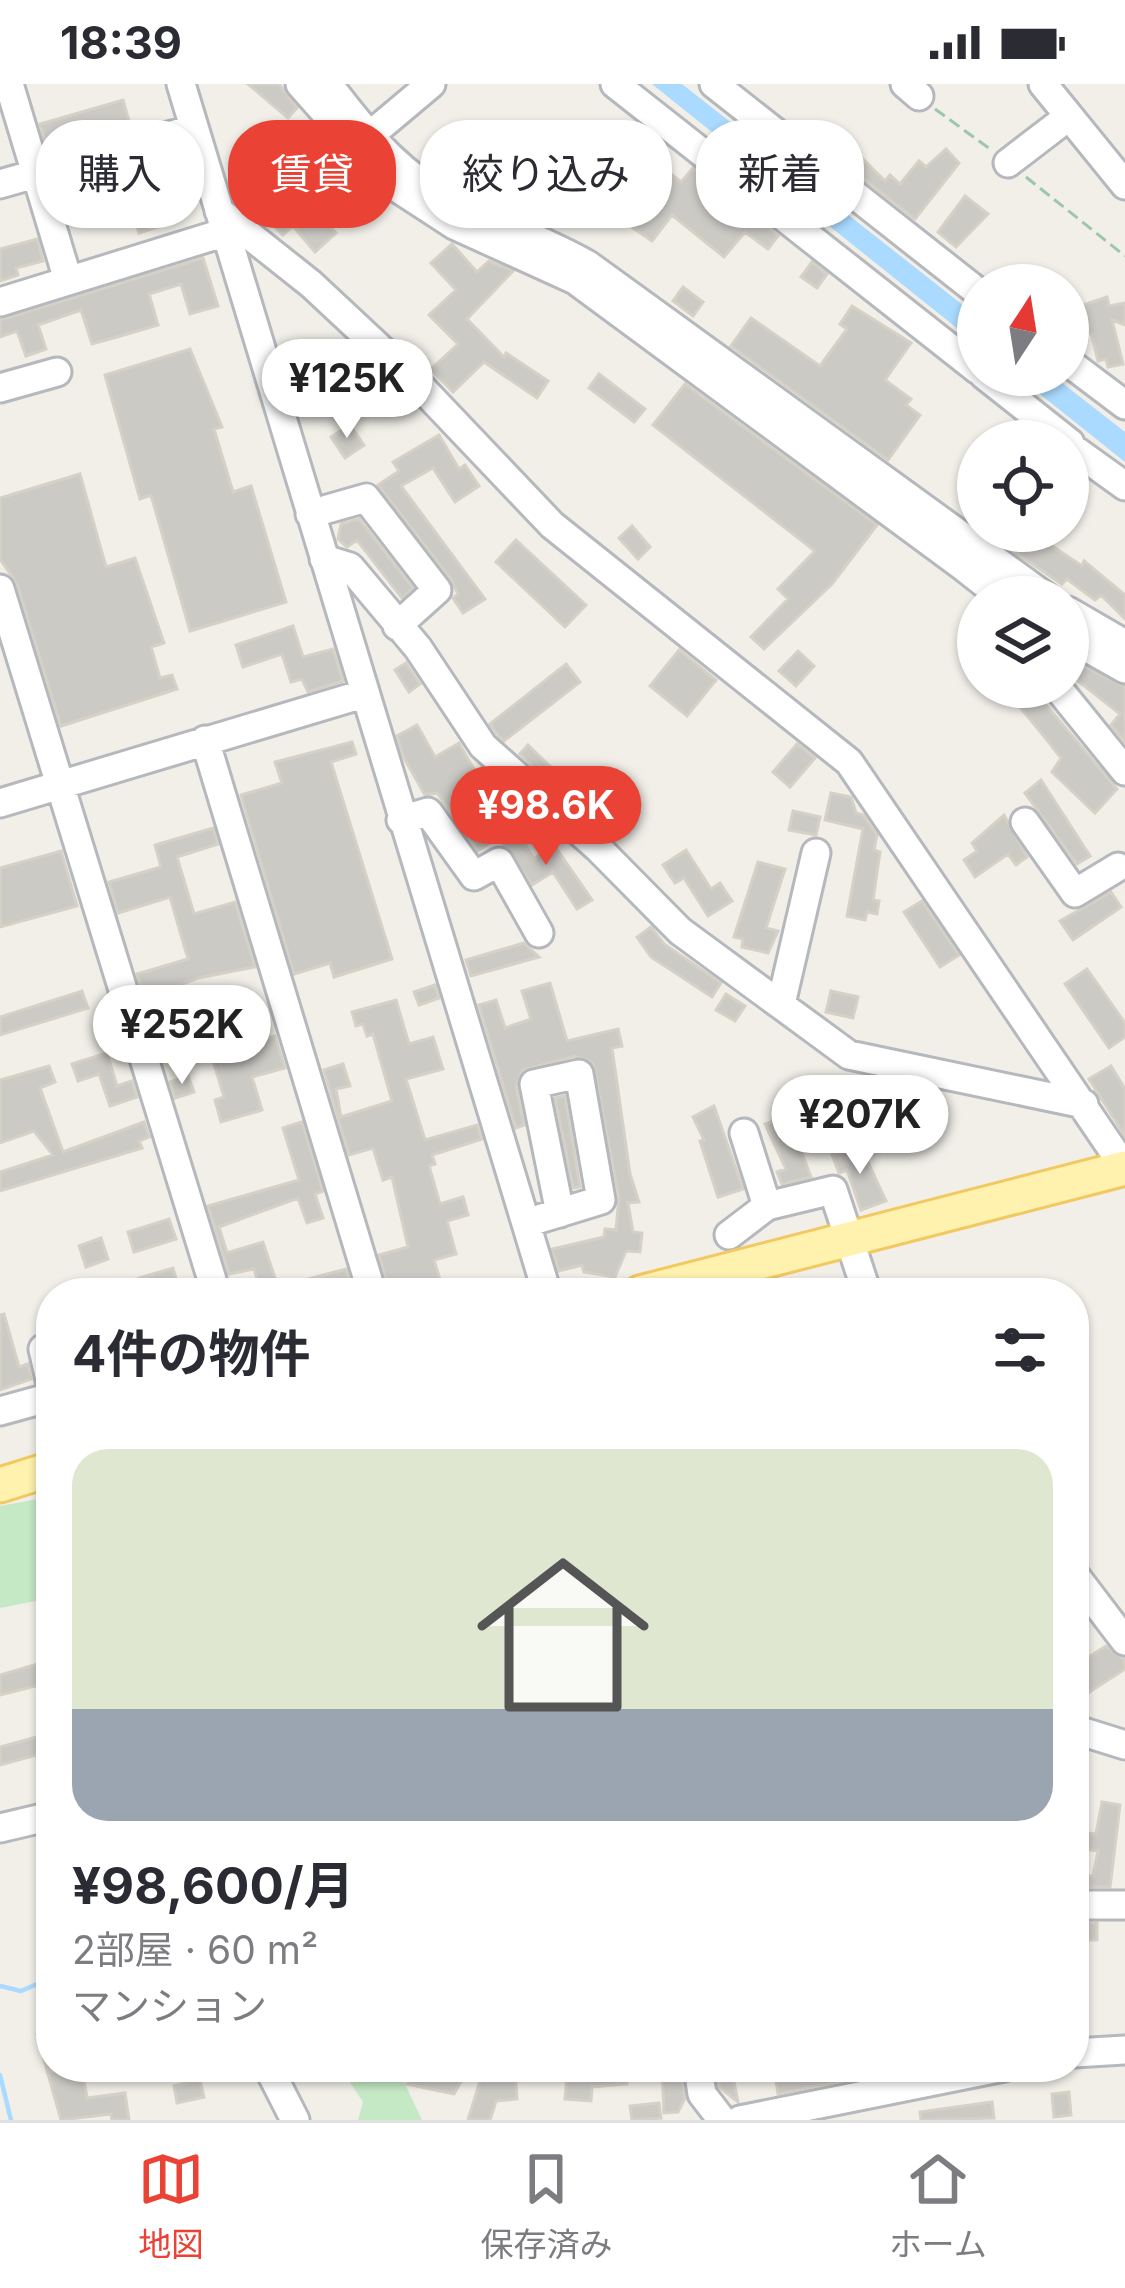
<!DOCTYPE html>
<html lang="ja">
<meta charset="utf-8">
<style>
body{margin:0;font-family:Inter,"Noto Sans JP",sans-serif;background:#f2f2f3;color:#2b2b33;height:100vh;display:flex;flex-direction:column;font-size:45px;white-space:nowrap}
*{box-sizing:border-box;margin:0}
p{font-size:39px;color:#7c7c81}
.icon{flex:none;width:66px;height:66px;fill:none;stroke:currentColor;stroke-width:2;stroke-linecap:round;stroke-linejoin:round}
.map{position:relative;flex:1;overflow:hidden}
.sheet{position:absolute;left:36px;top:1194px;width:1053px;height:804px;display:flex;flex-direction:column;background:#fff;border-radius:48px;box-shadow:0 3px 9px #0004}
.sheet>*{flex:none}
.hud{position:absolute;left:36px;top:36px;width:1053px;height:108px;display:flex;gap:24px}
.needle{width:78px;rotate:12deg}
.tools{position:absolute;left:957px;top:180px;display:grid;gap:24px}
.tools a{display:grid;place-items:center;width:132px;height:132px;border-radius:50%;background:#fff;box-shadow:0 3px 9px #0004;font-size:60px}
.price{position:absolute;translate:-50% -102px;padding:0 27px;border-radius:42px;background:#fff;color:#222;font-size:39px;line-height:78px;filter:drop-shadow(0 3px 6px #0008)}
.price::after{content:'';position:absolute;left:50%;top:72px;width:36px;height:27px;margin-left:-18px;background:inherit;clip-path:polygon(0 0,100% 0,50% 100%)}
.price.current{background:#ea4335;color:#fff}
ul{padding:0;list-style:none}
li{display:grid;align-content:center;gap:24px;height:636px;padding:0 36px}
li span{display:grid;place-items:center;height:372px;border-radius:36px;color:#555}
li>.icon{margin-inline-start:auto}
span .icon{width:216px;height:216px;fill:#fffc;stroke-width:1}
li b{font-size:51px}
h2{display:flex;justify-content:space-between;align-items:center;height:144px;padding:0 36px;font-size:51px}
.pill{padding:0 42px;border-radius:48px;background:#fff;box-shadow:0 3px 9px #0004;font-size:42px;line-height:108px}
.pill.current{background:#ea4335;color:#fff}
.status{display:flex;justify-content:space-between;align-items:center;height:84px;padding:0 60px;background:#fff;direction:ltr}
.status svg{height:33px;fill:currentColor}
.tab-bar{display:flex;justify-content:space-around;align-items:center;height:168px;border-top:3px solid #e1e1e2;background:#fff;font-size:33px;color:#7c7c81}
.tab-bar a{display:grid;justify-items:center;gap:6px}
.tab-bar .current{color:#ea4335}
.map>svg:first-child{display:block}
.green{fill:#c5e8c5}
.water{fill:#aadaff}
.lines{fill:none;stroke-linecap:round;stroke-linejoin:round}
.stream{stroke:#aadaff;stroke-width:4.5}
.building{fill:#cccac5;stroke:#d6d1c6;stroke-width:3}
.minor-casing{stroke:#b5b8bc;stroke-width:33}
.major-casing{stroke:#f2c960;stroke-width:39}
.path{stroke:#9cc7a9;stroke-width:3;stroke-dasharray:12 6;stroke-linecap:butt}
.minor{stroke:#fff;stroke-width:27}
.major{stroke:#fff2af;stroke-width:33}
</style>
<div class="status"><b>18:39</b><svg viewBox="0 0 49 12"><path d="M0 12V9h3v3zM5 12V6h3v6zM10 12V3h3v9zM15 12V0h3v12zM26 1h20v11H26zM47 4h2v5h-2z"/></svg></div>
<div class="map">
<svg width="1125" height="2036" viewBox="0 0 1125 2036">
<rect width="100%" height="100%" fill="#f1efe8"/>
<path class="green" d="M38 1415 51 1431V1514L0 1524V1422Z
M340 1983H397L422 2036H358L363 2018Z"/>
<path class="water" d="M652 0H682L978 233V261Z
M1016 291H1052L1125 348V378Z"/>
<g class="lines">
<path class="stream" d="M0 1902 21 1907 51 1894
M0 1991 11 2036"/>
</g>
<path class="building" d="M248 0H279L297 24 288 34Z
M123 16 131 44 48 68 40 40Z
M305 45 325 70 315 78 333 98 309 120 336 149 315 168 293 142 283 151 271 139 280 131 247 92Z
M946 65 959 79 915 135 851 85 862 74 885 97 890 91 900 100 919 77 926 83Z
M166 72 180 119 171 122 176 137 139 149 131 123 141 120 129 82Z
M652 75 681 98 693 84 778 152 768 165 745 148 724 173 672 131 652 157 633 144 642 131 650 137 668 115 639 92Z
M79 96 84 113 64 119 58 102Z
M965 112 988 130 956 163 938 148Z
M534 117 551 125 560 136 552 143 528 129Z
M37 155 43 177 16 184 18 191 0 197V165Z
M452 160 477 188 489 177 513 187 467 235 504 273 506 269 548 297 537 314 484 278 453 308 431 285 458 260 429 231 456 206 431 179Z
M203 174 218 222 190 230 181 200 149 210 158 241 117 253 92 260 81 226 38 241 46 265 26 272 17 247 0 253V236Z
M812 178 827 190 817 204 801 193Z
M683 203 703 218 693 232 673 217Z
M1107 213 1109 222 1125 219V241L1112 236 1123 280 1108 283 1106 275 1098 277 1091 249 1068 253V226Z
M852 222 911 259 885 296 911 315 906 321 920 331 888 376 731 262 751 234 820 282 847 245 840 240Z
M190 265 222 343 214 345 233 408 251 402 286 518 190 547 151 411 140 415 105 291Z
M301 266 330 323 309 330 297 318 283 272Z
M599 290 645 325 634 338 589 304Z
M685 300 877 441 832 500 764 565 751 553 788 515 778 505 815 467 653 341Z
M350 341 364 361 345 374 331 353Z
M439 351 459 385 465 381 479 402 455 418 433 384 401 402 485 515 463 529 453 514 458 510 451 495 378 401 399 387 393 378Z
M80 390 106 483 135 474 164 559 151 563 160 594 172 591 177 605 61 642 17 500 0 475V414Z
M359 435 413 504 402 514 357 456 347 463 338 455 341 440Z
M632 442 650 463 638 475 619 454Z
M1020 447H1030L1082 482 1084 477 1125 511V535L1101 511 1095 516 1067 495 1062 500 1016 469 1008 461Z
M516 456 586 521 565 543 496 478Z
M293 542 303 573 333 565 343 597 308 608 302 595 291 598 282 570 243 583 236 561Z
M679 566 716 596 687 632 650 602Z
M798 567 814 582 796 602 779 587Z
M1068 574 1125 603V658L1111 641 1120 630 1068 589Z
M406 579 420 600 409 608 395 586Z
M566 580 580 598 504 657 497 650 490 640Z
M990 603H1031L1117 705 1095 729 1052 688 1061 674 1043 651 1014 616 1009 621Z
M417 641 435 673 459 659 475 687 462 695 480 721 471 726 491 758 478 767 437 709 425 711 404 674 397 652Z
M352 658 356 670 331 678 392 875 334 893 330 879 294 890 241 711 282 699 275 678Z
M797 660 815 674 790 703 773 688Z
M528 661 557 689 549 697 520 670Z
M1041 696 1090 772 1077 780 1025 709Z
M831 709 851 713 856 729 863 731 877 751 874 766 880 768 873 816 879 817 877 830 867 828 865 836 847 832 863 745 825 736Z
M793 727 820 733 816 751 789 746Z
M1004 731 1027 773 1016 781 1008 770 975 793 964 776 977 767 972 759Z
M213 744 218 760 177 773 194 830 235 818 255 883 198 894 174 903 176 910 145 917 137 890 188 875 170 813 118 829 109 798 161 783 155 761Z
M517 747 534 775 554 761 592 816 577 825 553 788 532 801 501 757Z
M686 766 711 805 720 799 732 817 708 832 684 794 675 799 663 781Z
M61 767 77 822 0 843V784Z
M758 778 785 785 766 844 778 847 768 869 742 863 743 855 734 853Z
M1111 808 1121 823 1073 856 1060 837Z
M922 817 959 871 940 883 904 828Z
M651 843 664 860 721 899 712 913 651 873 637 853Z
M524 859 539 873 471 892 466 876Z
M1087 885 1125 939V953L1109 964 1065 900Z
M550 899 567 957 618 945 622 962 612 964 630 1090 639 1118 628 1119 633 1148 642 1149 640 1168 626 1167 615 1193 584 1188 582 1181 559 1187 552 1165 604 1153 605 1145 616 1146 619 1113 593 979 575 972 523 986 516 1002 524 1041 516 1044 479 921 496 916 505 944 531 935 522 907Z
M435 901 439 914 419 921 414 908Z
M82 907 88 924 0 951V933Z
M831 907 858 913 853 934 826 928Z
M726 910 745 922 735 937 716 926Z
M396 916 409 960 433 953 443 985 406 995 425 1056 477 1041 482 1055 432 1071 435 1080 429 1082 440 1120 463 1113 468 1131 447 1137 456 1170 434 1176 444 1209H390L379 1171 408 1163 392 1093 383 1096 373 1064 349 1071 324 986 343 980 350 1002 336 1005 341 1033 392 1017 373 950 367 952 363 940 356 942 352 928Z
M275 952 285 984 252 993 262 1026 221 1038 215 1016 224 1013 211 970Z
M107 969 117 1002 132 997 137 1013 110 1022 99 990 78 997 72 980Z
M49 982 55 998 40 1004 63 1068 144 1038 149 1053 139 1057 142 1064 0 1107V1088L53 1071 34 1047 0 1059V996Z
M1111 982 1125 1005V1052L1089 995Z
M188 992 194 1008 175 1014 170 998Z
M565 1012 580 1103 573 1104 555 1014Z
M714 1022 743 1105 718 1113 700 1057 704 1056 693 1033Z
M788 1032 811 1093 782 1100 777 1088 786 1085 765 1040Z
M302 1038 323 1107 315 1110 323 1134 307 1139 298 1114 219 1143 227 1169 263 1158 278 1203 346 1185 353 1207 347 1209H261L254 1185 229 1190 208 1122 299 1096 283 1044Z
M860 1061 886 1117 861 1126 847 1086 839 1089 832 1071Z
M169 1135 176 1155 134 1168 128 1148Z
M101 1154 108 1175 86 1183 79 1162Z
M173 1184 180 1209H143L139 1194Z
M4 1230 19 1283 28 1280 31 1295 0 1306V1231Z
M1106 1562 1124 1575 1125 1585 1074 1618V1582Z
M51 1576V1598L0 1611V1591Z
M51 1649V1667L0 1681V1663Z
M1102 1718 1120 1721 1110 1803H1074V1792H1093L1098 1767 1084 1765 1087 1749 1096 1750Z
M1074 1839H1097V1856H1074Z
M51 1949V1987L82 1983 87 2014 125 2009 129 2036H112L111 2030 61 2036 37 1951Z
M410 1983H421L464 1992 454 2010 407 2000Z
M568 1983H626L627 2000 592 2003 591 2017 565 2015Z
M662 1983H680L685 2014 678 2028 664 2029Z
M716 1983H731L738 2018 719 2003Z
M796 1983H856L857 1994 778 2010 775 1990 797 1988Z
M515 1986 517 2015 496 2017 490 2036H468L483 1987Z
M200 1996 204 2013 177 2019 174 2002Z
M1069 2008 1071 2031 1054 2033 1052 2010Z
M992 2018 994 2034 921 2036 920 2028Z
M659 2019 661 2034 632 2036 630 2022Z"/>
<g class="lines">
<g class="minor-casing">
<path id="minor" d="M9 0 68 196
M181 0 547 1209
M300 0 385 96 454 141 575 196 965 484
M328 0C358 39 390 81 434 107 482 136 538 152 588 181L1046 513
M615 0 978 286
M714 0 978 208
M905 0 919 12
M1043 0 1125 101
M356 63 431 0
M1008 79 1068 33
M0 100 193 45
M219 127 311 200 416 298 552 441 849 678 1125 1084
M0 218 226 148
M1068 278 1125 321
M984 291 1070 359
M0 304 57 288
M1068 361 1125 402
M310 430 366 414 437 506 397 542
M976 470 965 484 1002 513
M324 475 350 483 418 564 483 662 599 765 680 847 849 971 1084 1020
M0 505 216 1209
M1068 527 1125 560
M1068 553 1125 585
M1057 603 1125 687
M205 656 372 1209
M0 719 363 610
M401 736 428 728 474 792 499 778 539 849
M1025 738 1075 809 1118 783
M781 920 816 769
M744 1049 767 1122
M526 1139 601 1116 579 990 534 1000 560 1129
M729 1151 767 1122 833 1106 867 1209
M51 1262 43 1265 51 1300
M0 1327 51 1313
M1074 1490 1125 1557
M1074 1645 1125 1661
M0 1744 51 1732
M1074 1821H1125
M1074 1969 1125 1966
M268 1983 295 2036
M698 1983 702 2010 722 2036
M740 2036 1004 1983"/>
</g>
<g class="major-casing">
<path id="major" d="M640 1209 1125 1084
M0 1401 51 1385"/>
</g>
<path class="path" d="M935 25 990 65
M1026 93 1125 172"/>
<use href="#minor" class="minor"/>
<use href="#major" class="major"/>
</g>
</svg>
<div class="tools">
<a><svg class="needle" viewBox="-14 -14 28 28"><path d="M0-13l5 13h-10z" fill="#e53935"/><path d="M0 13l5-13h-10z" fill="#7c7c81"/></svg></a>
<a><svg class="icon" aria-label="locate" viewBox="0 0 24 24"><circle cx="12" cy="12" r="6"/><path d="M12 2v4M12 18v4M2 12h4M18 12h4"/></svg></a>
<a><svg class="icon" aria-label="layers" viewBox="0 0 24 24"><path d="M12 4l9 5-9 5-9-5zM3 14l9 5 9-5"/></svg></a>
</div>
<b class="price" style="left:347px;top:357px">¥125K</b>
<b class="price current" style="left:546px;top:784px">¥98.6K</b>
<b class="price" style="left:182px;top:1003px">¥252K</b>
<b class="price" style="left:860px;top:1093px">¥207K</b>
<div class="hud">
<a class="pill">購入</a>
<a class="pill current">賃貸</a>
<a class="pill">絞り込み</a>
<a class="pill">新着</a>
</div>
<section class="sheet">
<h2>4件の物件<svg class="icon" aria-label="filters" viewBox="0 0 24 24"><path d="M4 7h16M4 17h16"/><circle cx="9" cy="7" r="2"/><circle cx="15" cy="17" r="2"/></svg></h2>
<ul>
<li><span style="background:linear-gradient(#dfe7d0 70%,#9aa5b1 0)"><svg class="icon" aria-label="home" viewBox="0 0 24 24"><path d="M3 11l9-7 9 7M6 9v11h12V9"/></svg></span><div><b>¥98,600/月</b><p>2部屋 · 60 m²</p><p>マンション</p></div></li>
</ul>
</section>
</div>
<nav class="tab-bar">
<a class="current"><svg class="icon" aria-label="map" viewBox="0 0 24 24"><path d="M3 6l6-2 6 2 6-2v14l-6 2-6-2-6 2zM9 4v14M15 6v14"/></svg>地図</a>
<a><svg class="icon" aria-label="saved" viewBox="0 0 24 24"><path d="M7 4h10v16l-5-4-5 4z"/></svg>保存済み</a>
<a><svg class="icon" aria-label="home" viewBox="0 0 24 24"><path d="M3 11l9-7 9 7M6 9v11h12V9"/></svg>ホーム</a>
</nav>
